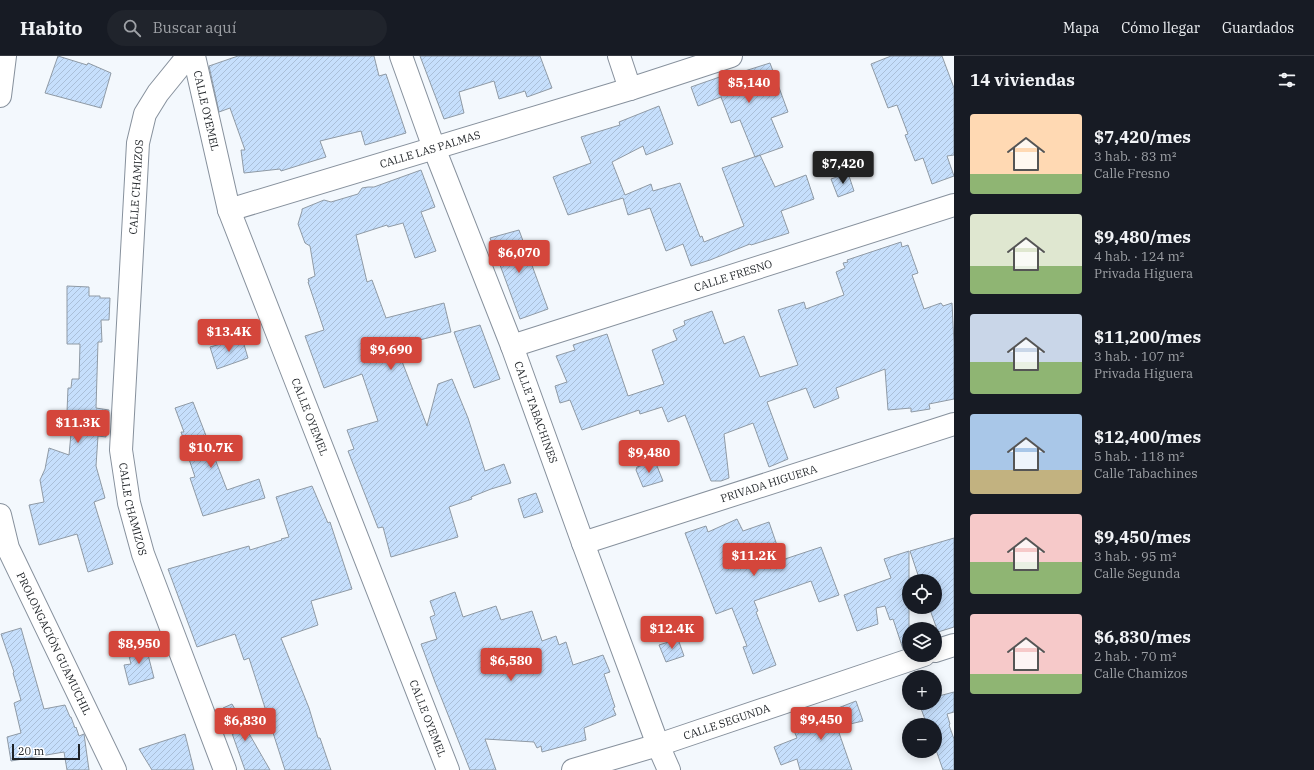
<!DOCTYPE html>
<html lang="es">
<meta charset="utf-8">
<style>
body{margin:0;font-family:"IBM Plex Serif",serif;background:#20242c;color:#f1f3f6;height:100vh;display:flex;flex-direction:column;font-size:15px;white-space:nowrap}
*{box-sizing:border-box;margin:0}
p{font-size:13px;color:#9ea1a6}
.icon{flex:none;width:22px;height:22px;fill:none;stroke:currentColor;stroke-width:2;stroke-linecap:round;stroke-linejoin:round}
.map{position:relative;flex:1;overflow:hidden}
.panel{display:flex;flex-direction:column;background:#171b24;width:360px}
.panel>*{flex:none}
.fabs{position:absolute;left:902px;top:518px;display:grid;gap:8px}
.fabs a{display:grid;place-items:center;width:40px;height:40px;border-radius:50%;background:#171b24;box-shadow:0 2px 10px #0003;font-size:20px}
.scale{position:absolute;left:12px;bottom:10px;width:68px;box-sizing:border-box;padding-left:4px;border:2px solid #1f2327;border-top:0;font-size:11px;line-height:14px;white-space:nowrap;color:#1f2327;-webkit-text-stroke:3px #fff;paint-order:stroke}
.price{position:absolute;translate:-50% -34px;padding:0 9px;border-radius:4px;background:#d4463b;color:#fff;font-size:13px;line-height:26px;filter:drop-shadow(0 1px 2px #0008)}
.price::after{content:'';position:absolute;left:50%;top:24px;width:12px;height:9px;margin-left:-6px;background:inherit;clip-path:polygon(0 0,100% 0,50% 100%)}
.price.active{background:#222;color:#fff}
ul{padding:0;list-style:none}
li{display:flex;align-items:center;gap:12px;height:100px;padding:0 16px}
li span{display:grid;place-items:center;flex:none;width:112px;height:80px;border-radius:4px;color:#555}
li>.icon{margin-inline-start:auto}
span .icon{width:48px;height:48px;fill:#fffc;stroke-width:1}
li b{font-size:17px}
h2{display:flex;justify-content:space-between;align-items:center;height:48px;padding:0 16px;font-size:17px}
header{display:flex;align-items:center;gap:24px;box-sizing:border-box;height:56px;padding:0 20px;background:#171b24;border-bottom:1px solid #363941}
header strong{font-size:19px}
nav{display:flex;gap:22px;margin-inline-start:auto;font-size:14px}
.search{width:280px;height:36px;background:#20242c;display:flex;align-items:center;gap:10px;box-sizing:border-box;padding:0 14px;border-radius:22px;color:#9ea1a6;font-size:15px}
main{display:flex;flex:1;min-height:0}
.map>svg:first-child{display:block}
.building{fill:url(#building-hatch);stroke:#8f9aa5}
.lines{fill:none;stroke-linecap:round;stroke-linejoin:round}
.minor-casing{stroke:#87919d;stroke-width:24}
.minor{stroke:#fff;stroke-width:22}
.labels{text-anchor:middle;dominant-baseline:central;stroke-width:3;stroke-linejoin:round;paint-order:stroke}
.street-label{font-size:11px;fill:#1f2327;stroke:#fff}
</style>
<header>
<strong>Habito</strong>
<div class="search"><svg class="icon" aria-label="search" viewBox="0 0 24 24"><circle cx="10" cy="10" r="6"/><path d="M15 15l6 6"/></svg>Buscar aquí</div>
<nav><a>Mapa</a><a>Cómo llegar</a><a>Guardados</a></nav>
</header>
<main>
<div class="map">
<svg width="954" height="714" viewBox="0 0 954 714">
<defs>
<pattern id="building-hatch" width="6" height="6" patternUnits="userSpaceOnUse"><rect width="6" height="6" fill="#c6dffc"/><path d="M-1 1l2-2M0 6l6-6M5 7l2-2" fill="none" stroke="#aabfd8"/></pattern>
</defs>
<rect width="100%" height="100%" fill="#f3f8fd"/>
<path class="building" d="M58 0 87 9 88 7 111 17 101 52 45 37Z
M238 0H374L379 20 386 18 406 77 365 89 361 75 320 85 326 101 281 115 280 113 244 117 241 94H245L230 52 219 56 209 10Z
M420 0H540L552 32 527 41 525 35 499 43 494 25 459 36 464 57 444 63Z
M891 0H942L954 32V99L947 100 954 120 932 128 923 102 915 105 905 79 908 78 897 49 888 52 871 8Z
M770 7 788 56 771 62 783 91 755 101 740 64 731 67 721 41 698 50 691 31 731 17 732 19Z
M659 50 673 88 646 99 643 90 612 106 625 139 651 128 653 135 680 127 700 181 702 180 704 186 744 170 722 112 760 99 775 131 806 119 814 143 781 155 789 177 751 189 750 188 710 204 691 210 683 188 666 195 650 152 628 159 623 142 568 159 553 121 591 107 581 81 620 69 619 66Z
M421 114 435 151 421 156 436 195 415 202 403 167 388 171 387 169 356 179 367 226 372 224 386 262 444 247 451 276 396 290 427 370 438 328 452 323 468 362 485 415 504 408 511 427 491 433 471 441 472 443 449 451 458 481 391 501 383 471 378 472 348 395 354 393 347 374 378 365 362 318 324 332 305 280 324 274 308 226H309L308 223 315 220 310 190 305 187 298 168 302 155V153L324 144 331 146 358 138 362 132 368 131H374Z
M848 117 854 135 838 141 831 123Z
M519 174 548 253 520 263 490 182Z
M901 186 902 191 908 189 918 217 912 219 924 253 941 247 943 250 952 247 954 287V343L929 348 930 353 911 356V352L888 354 885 313 836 332 839 342 814 352 806 332 767 346 788 403 769 411 753 367 724 378 729 422 721 425H711L685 359 668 366 662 351 640 358 639 354 582 374 570 344 560 347 555 330 567 326 556 300 575 294 573 289 607 278 628 340 664 328 652 294 677 284 673 274 685 269 684 265 712 255 724 288 744 280 760 321 798 309 778 254 804 246 806 253 844 239 836 216 845 212 843 207 848 206 847 204Z
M67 230 89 231V240H100V242H110L109 264H101L102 286H98L96 352 109 354 106 381 98 380 96 410 105 442 94 446 113 508 88 516 77 478 39 489 29 449 44 446 40 424 45 413 49 392 69 399 73 356H67L68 332H71L72 323H79L80 288H67Z
M480 269 500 323 474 332 454 276Z
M242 282 248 302 217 313 210 291Z
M193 346 227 434 259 423 265 442 203 460 190 422 195 421 183 385 184 384 181 376H184L175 352Z
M655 405 663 425 643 431 636 414 637 411Z
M312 430 328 467 330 466 352 533 311 545 318 569 281 582 309 652 318 682H320L331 714H285L249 602 244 604 235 578 197 591 168 513 249 490 250 494 282 484 281 483 289 481 276 441Z
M536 437 543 456 524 462 518 443Z
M737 463 743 475 769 466 782 504 821 491 839 539 819 546 811 525 754 545 758 555 756 556 776 609 753 618 743 591 747 590 732 552 716 558 685 477 706 470 708 476Z
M954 482V571L938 576 929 551H935V525H920L910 495Z
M909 495V591L903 593 893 563 890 564 885 550 876 552 878 568 857 575 844 539 891 522 884 503Z
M455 536 463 561 496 550 501 564 532 555 542 585 556 580 559 589 566 586 573 609 603 599 610 616 604 618 615 651 613 652 616 659 584 672 586 684 542 696 541 690 537 692 534 686 485 683 496 714H470L435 626 421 588 437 583 430 561 435 559 430 545Z
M21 572 44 653 65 649 70 661H71L75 672 76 671 79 680 84 678 89 714H67L64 696 11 705 7 681 21 677 14 647 21 644 13 617 14 616 1 578Z
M678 583 684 600 666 606 659 589Z
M145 587 154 622 129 629 124 609 131 608 127 592Z
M954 636V656L947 658 950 668 949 669 954 683V714H943L935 691V669H927L919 647H935V641Z
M856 645 863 665 837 671 852 714H800L797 703 781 709 774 691 797 682 792 670Z
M232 648 270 714H245L223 652Z
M185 678 194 714H152L139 693Z"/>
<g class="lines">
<g class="minor-casing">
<g id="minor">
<path id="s1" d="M188 0 158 37 145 58 138 87 121 394 129 447 143 498 225 714"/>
<path id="s2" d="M194 0 229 154 448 714"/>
<path id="s3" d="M401 0 434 92 512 290 583 487 658 689 669 714"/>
<path d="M619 0 630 33"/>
<path d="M0 40 5 0"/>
<path id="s4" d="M229 154 630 33 731 0"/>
<path id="s5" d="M512 290 954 149"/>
<path id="s6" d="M0 459 8 492 115 714"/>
<path id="s7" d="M583 487 954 368"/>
<path d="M935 595 954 589"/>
<path id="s8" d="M573 714 658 689 924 599"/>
</g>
</g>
<use href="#minor" class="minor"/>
</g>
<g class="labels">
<g class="street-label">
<text stroke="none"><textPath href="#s2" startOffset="56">CALLE OYEMEL</textPath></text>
<text stroke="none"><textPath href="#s4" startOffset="210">CALLE LAS PALMAS</textPath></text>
<text transform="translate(136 131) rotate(-86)">CALLE CHAMIZOS</text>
<text stroke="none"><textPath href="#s5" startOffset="232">CALLE FRESNO</textPath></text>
<text stroke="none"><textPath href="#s3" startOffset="381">CALLE TABACHINES</textPath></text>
<text stroke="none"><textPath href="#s2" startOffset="380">CALLE OYEMEL</textPath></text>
<text stroke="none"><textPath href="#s7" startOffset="195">PRIVADA HIGUERA</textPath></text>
<text stroke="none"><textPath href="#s1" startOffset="470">CALLE CHAMIZOS</textPath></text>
<text stroke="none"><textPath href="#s6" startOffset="140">PROLONGACIÓN GUAMUCHIL</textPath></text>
<text stroke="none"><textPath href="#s2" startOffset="704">CALLE OYEMEL</textPath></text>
<text stroke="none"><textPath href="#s8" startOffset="161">CALLE SEGUNDA</textPath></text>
</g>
</g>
</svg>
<div class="fabs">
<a><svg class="icon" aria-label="locate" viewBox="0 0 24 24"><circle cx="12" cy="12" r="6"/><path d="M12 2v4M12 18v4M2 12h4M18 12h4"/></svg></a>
<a><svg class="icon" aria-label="layers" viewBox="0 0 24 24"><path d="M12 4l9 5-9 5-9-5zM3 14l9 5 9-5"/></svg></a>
<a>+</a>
<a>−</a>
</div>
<div class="scale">20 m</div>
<b class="price" style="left:749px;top:48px">$5,140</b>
<b class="price active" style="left:843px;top:129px">$7,420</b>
<b class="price" style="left:519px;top:218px">$6,070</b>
<b class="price" style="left:229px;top:297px">$13.4K</b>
<b class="price" style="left:391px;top:315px">$9,690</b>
<b class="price" style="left:78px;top:388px">$11.3K</b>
<b class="price" style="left:211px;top:413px">$10.7K</b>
<b class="price" style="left:649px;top:418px">$9,480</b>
<b class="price" style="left:754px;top:521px">$11.2K</b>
<b class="price" style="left:672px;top:594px">$12.4K</b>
<b class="price" style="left:139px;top:609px">$8,950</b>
<b class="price" style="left:511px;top:626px">$6,580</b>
<b class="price" style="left:821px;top:685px">$9,450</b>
<b class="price" style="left:245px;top:686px">$6,830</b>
</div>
<section class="panel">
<h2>14 viviendas<svg class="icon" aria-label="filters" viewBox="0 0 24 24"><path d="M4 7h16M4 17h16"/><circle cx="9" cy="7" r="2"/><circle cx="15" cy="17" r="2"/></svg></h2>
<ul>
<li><span style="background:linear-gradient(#ffd9b3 75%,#8fb573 0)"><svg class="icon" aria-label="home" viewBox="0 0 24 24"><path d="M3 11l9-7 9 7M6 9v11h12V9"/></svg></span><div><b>$7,420/mes</b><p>3 hab. · 83 m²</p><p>Calle Fresno</p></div></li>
<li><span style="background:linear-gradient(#dfe7d0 65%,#8fb573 0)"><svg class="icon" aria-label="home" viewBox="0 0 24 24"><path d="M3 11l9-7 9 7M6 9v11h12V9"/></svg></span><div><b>$9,480/mes</b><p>4 hab. · 124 m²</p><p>Privada Higuera</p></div></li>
<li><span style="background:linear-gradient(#c9d6e8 60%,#8fb573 0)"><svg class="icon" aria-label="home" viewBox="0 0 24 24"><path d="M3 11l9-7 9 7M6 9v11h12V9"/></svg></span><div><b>$11,200/mes</b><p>3 hab. · 107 m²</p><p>Privada Higuera</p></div></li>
<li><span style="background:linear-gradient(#a9c7e8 70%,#c2b280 0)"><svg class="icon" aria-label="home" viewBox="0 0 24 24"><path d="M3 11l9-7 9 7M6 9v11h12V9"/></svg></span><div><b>$12,400/mes</b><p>5 hab. · 118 m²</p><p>Calle Tabachines</p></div></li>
<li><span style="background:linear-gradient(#f6c9c9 60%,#8fb573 0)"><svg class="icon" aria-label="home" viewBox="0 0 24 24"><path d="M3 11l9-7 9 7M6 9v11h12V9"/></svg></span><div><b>$9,450/mes</b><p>3 hab. · 95 m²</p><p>Calle Segunda</p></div></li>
<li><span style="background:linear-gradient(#f6c9c9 75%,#8fb573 0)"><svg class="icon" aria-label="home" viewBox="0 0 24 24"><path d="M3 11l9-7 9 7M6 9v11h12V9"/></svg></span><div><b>$6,830/mes</b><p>2 hab. · 70 m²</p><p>Calle Chamizos</p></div></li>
</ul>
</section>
</main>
